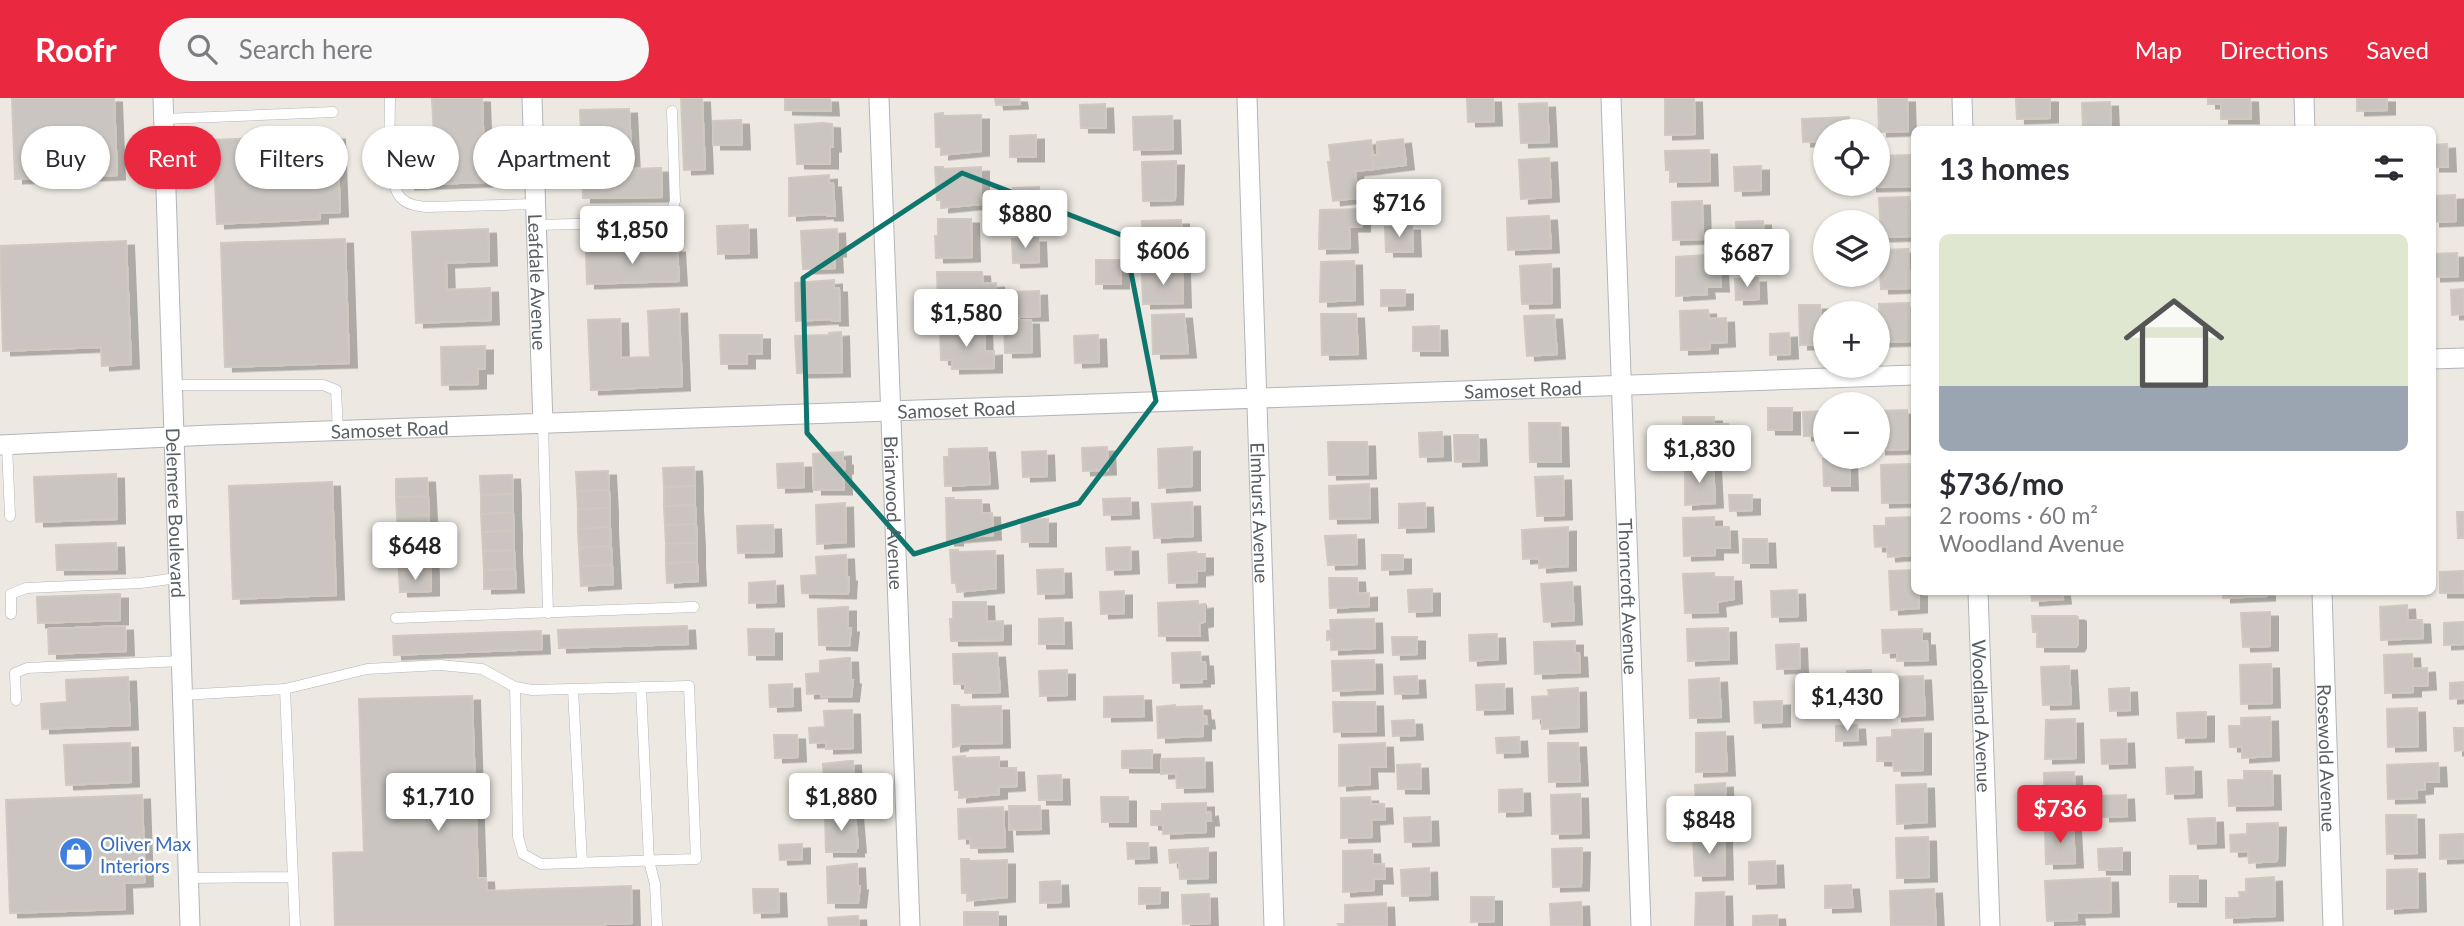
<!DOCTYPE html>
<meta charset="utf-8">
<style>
body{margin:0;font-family:Lato,sans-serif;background:#f7f7f7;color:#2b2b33;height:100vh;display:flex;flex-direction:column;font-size:26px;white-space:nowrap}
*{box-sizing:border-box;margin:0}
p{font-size:23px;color:#7c7c81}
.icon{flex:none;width:38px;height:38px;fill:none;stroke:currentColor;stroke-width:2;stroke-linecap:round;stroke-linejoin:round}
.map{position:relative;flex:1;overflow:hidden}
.panel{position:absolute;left:1911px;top:28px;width:525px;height:469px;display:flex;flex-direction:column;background:#fff;border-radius:10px;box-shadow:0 2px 5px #0004}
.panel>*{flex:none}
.guide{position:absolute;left:21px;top:28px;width:665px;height:63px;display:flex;gap:14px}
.controls{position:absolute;left:1813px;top:21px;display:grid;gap:14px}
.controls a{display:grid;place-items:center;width:77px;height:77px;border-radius:50%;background:#fff;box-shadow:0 2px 5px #0004;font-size:35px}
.price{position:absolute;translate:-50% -60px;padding:0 16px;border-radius:7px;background:#fff;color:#222;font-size:23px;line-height:46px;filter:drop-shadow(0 2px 4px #0008)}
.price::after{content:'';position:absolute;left:50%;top:42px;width:21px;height:16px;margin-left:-10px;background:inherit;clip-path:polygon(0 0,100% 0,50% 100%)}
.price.active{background:#ea2941;color:#fff}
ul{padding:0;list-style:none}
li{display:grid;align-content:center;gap:14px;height:371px;padding:0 28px}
li span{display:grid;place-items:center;height:217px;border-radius:10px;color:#555}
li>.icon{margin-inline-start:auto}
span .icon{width:126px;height:126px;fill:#fffc;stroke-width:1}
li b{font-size:30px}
h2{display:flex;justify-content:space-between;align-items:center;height:84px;padding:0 28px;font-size:30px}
.pill{padding:0 24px;border-radius:32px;background:#fff;box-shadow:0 2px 5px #0004;font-size:24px;line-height:63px}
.pill.active{background:#ea2941;color:#fff}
header{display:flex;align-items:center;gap:42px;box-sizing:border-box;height:98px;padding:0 35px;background:#ea2941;color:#fff}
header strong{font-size:33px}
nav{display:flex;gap:38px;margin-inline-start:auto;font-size:24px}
.search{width:490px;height:63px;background:#f7f7f7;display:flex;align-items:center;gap:18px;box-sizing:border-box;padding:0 24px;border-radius:38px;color:#7c7c81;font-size:26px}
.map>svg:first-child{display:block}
.building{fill:#cac5c0;stroke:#d1c8bf;stroke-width:2;filter:url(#shadow)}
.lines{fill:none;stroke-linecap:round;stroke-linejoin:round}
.lane-casing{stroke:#b2b6b9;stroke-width:11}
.street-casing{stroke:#b2b6b9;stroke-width:21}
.lane{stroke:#fff;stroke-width:10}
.street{stroke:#fff;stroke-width:19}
.marked{fill:none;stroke:#0f766e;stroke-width:5;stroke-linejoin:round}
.labels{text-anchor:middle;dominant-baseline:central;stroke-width:5;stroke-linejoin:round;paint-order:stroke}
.street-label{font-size:19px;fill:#5a5f62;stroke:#fff}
.shop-label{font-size:19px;fill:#366cbe;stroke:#fff;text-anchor:start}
</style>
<header>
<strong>Roofr</strong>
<div class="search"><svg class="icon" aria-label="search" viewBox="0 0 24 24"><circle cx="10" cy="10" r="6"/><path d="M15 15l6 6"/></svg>Search here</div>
<nav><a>Map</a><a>Directions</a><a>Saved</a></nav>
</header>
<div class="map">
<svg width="2464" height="828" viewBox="0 0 2464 828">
<defs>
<filter id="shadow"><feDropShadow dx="8" dy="4.5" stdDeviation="0" flood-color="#0004"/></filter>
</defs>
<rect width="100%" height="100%" fill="#ede8e1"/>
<path class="building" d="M12 0H114L117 77 15 81Z
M432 0H482L485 84 407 87 406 59 435 58Z
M681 0H702L705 71 684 72Z
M785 0H830L831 13 785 12Z
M995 0H1019L1020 6 996 7Z
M1467 0H1493L1494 23 1468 24Z
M1665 0H1694L1695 36 1665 37Z
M1878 0H1907L1908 33 1879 34Z
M2016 0H2050V20L2017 21Z
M2208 0H2250L2251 21H2221V6H2208Z
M2357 0H2387V12L2357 13Z
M2110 4 2111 28 2083 29 2082 5Z
M1547 5 1549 44 1521 45 1519 6Z
M1105 6 1106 30H1081L1080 7Z
M629 11 632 71 661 70 662 99 583 100 580 12Z
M943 15V18L981 17V53L941 57V49H936L935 16Z
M1172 18 1173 51 1134 52 1133 19Z
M1849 19V33H1825V43L1803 44 1802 21Z
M741 22 742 47H713V23Z
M822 25 832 26 833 49H830V66H797L795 27Z
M337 37 340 114 320 115V121L217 126 213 42Z
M1036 37V59H1010V38Z
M1403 41 1406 67 1374 71 1372 57H1378L1377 44Z
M1371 42 1374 71 1355 73 1358 100 1333 103 1328 64H1331L1329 47Z
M2447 46 2448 69H2432V47Z
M1709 52 1710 83 1670 84V72H1666L1665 53Z
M1912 57 1913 88 1869 89V86H1878V58Z
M1549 60 1551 99 1521 101 1519 62Z
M1176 63 1175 102 1143 103 1142 64Z
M1761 68V92L1735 93 1734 69Z
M935 69H943V71L981 69V106L941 110V102H937Z
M829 77V85H833L835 118H827V116L789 118V80Z
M1039 89 1040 111 1014 112 1013 90Z
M2455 97 2456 123 2432 124V98Z
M1909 99 1911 138 1881 139 1879 100Z
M1702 103 1703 141 1673 142 1672 104Z
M1362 111V129H1349L1350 150 1319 151 1320 112Z
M1549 118 1551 150 1508 152 1507 120Z
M938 121H971L972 159 936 160 935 138H938Z
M1181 122 1182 156 1143 157 1142 123Z
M1763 123 1764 147 1737 148 1736 124Z
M748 127 749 155 718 156 717 128Z
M1412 128 1413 154H1386L1385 129Z
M488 131 489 163 446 165 447 192 490 190 491 222 416 225 412 134Z
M837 131 838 154H834L835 170 803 171 801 133Z
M1038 140 1039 164 1013 165 1012 141Z
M345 141 349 265 225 269 221 145Z
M126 143 131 266 102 268 101 249 3 253 0 148Z
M677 150 679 183 587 186 586 153Z
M1908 151 1910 190 1881 191 1879 152Z
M2457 155 2458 178 2433 179 2432 156Z
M1705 157 1706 172H1720L1721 189H1706L1707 196 1676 198V159Z
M1096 162H1121V186H1096Z
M1354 163 1355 202 1320 204 1321 164Z
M1551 166 1552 205 1522 206 1520 168Z
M1182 171 1183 205 1143 206 1142 173Z
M937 174H982L983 186 996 185V199L982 200V211L943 215V207H938Z
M1758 180 1759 201 1736 202 1735 181Z
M834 182V190H839L840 223H832V221L796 223 795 185Z
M2464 191V216L2452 217 2451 192Z
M1381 192H1405V207L1381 208Z
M1039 193 1040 218 1013 219V194Z
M1909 205 1911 243 1880 244 1879 206Z
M1799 207H1820L1822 247H1800Z
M679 211 682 288 591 292 588 222 620 221 621 260 650 259 648 213Z
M1708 212 1709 221 1726 220 1727 244 1710 245V251L1681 252 1680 213Z
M1184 216 1188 255 1153 256 1152 217Z
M1321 216H1356L1358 256 1322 257Z
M1554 217 1557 256 1527 258 1524 218Z
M1004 222H1031L1032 254 1005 255Z
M1439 228 1440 253H1413V229Z
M984 231 985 254 994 253V270L952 271V262H941L940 232Z
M841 234 842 274 797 275 795 238 829 237V235Z
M1789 235 1790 256 1770 257V236Z
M720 237H762V256H747V266H721Z
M1098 237 1099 264 1075 265 1074 238Z
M485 248V271H478V286L442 287 441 249Z
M1768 310H1792V332H1768Z
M1907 312 1908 351 1878 352V313Z
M1825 313V338H1804L1803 314Z
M1683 319H1714V326H1728V348H1714L1715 358 1684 359Z
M1529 325H1560L1561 364H1530Z
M1442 334 1443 358 1420 359 1419 335Z
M1454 337H1478L1479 363 1455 364Z
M1328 344H1367L1368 376 1329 377Z
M1107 349 1108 372 1083 373 1082 350Z
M1192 349V388L1159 390 1158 351Z
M987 350 990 386 945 388 944 359H949V351Z
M1046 353 1047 378 1023 379 1022 354Z
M843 354V363H845V371H843L844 392H814L813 356Z
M1823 361H1849L1850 388H1824Z
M803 365 804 389 778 390 777 366Z
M1911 366 1913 404 1882 405 1881 367Z
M1713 367 1715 405 1685 407V368Z
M694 369 695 388 664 389 663 370Z
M608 373 609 392 577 393 576 374Z
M116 376 117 421 36 424 34 379Z
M512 377 513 396 481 397 480 378Z
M1563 378 1564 417 1537 418 1535 379Z
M427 380 428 398 396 399V381Z
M332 384 336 497 233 501 229 388Z
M1369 386 1370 420 1330 421 1329 388Z
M695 388V407L664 408V389Z
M609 392 610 410 578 411 577 393Z
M513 396V414L481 416V397Z
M1729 397H1752V412L1730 413Z
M428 398 429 417 397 419 396 399Z
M946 400H954V402H981L982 415H992L993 437 955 440V443H947Z
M1130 400 1131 416 1104 417 1103 401Z
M1192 404 1193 438 1154 440 1152 406Z
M845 405 846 444 817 446 816 407Z
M1425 405 1426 429 1399 430V406Z
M695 407 696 426 665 427 664 408Z
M610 410V429L578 431V411Z
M513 414 514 433 482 434 481 416Z
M2457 414H2464V440H2458Z
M429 417V436L398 437 397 419Z
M1714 419V429H1729L1730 450H1715V457L1684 458 1683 420Z
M1914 419V457L1888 459 1887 448 1875 449 1874 428H1886V420Z
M1048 421V444H1022L1021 422Z
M696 426 697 445 666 446 665 427Z
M773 427 774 454 738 455 737 428Z
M610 429 611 448 579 450 578 431Z
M1568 429V468L1539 470V460L1523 461 1522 432Z
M514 433V452L483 453 482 434Z
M429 436 430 455 398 456V437Z
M1356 437 1357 466 1328 467 1325 438Z
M1743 441H1767L1768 465H1743Z
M116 445 117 471 57 472 56 447Z
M697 445V464L666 465V446Z
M611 448 612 467 580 468 579 450Z
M1130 449 1131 471 1107 472 1106 450Z
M514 452 515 471 484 472 483 453Z
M950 452H958V454L995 453 996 490 957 494 956 485H952Z
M1196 454V456H1205V472L1197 473V484L1169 485 1168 456Z
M430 455 431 474 399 475 398 456Z
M843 457H846L847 479H849L848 496 802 495 801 478 817 477 816 459Z
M1382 457H1403V471L1382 472Z
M697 464 698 483 667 485 666 465Z
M612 467 613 486 581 488 580 468Z
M515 471 516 490 484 491V472Z
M1063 471 1064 495 1038 496 1037 472Z
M1914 472V494H1919V510L1891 512 1889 473Z
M2463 473 2464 495H2440V474Z
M431 474V493L400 494 399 475Z
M1714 475V479H1733L1734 501 1717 504 1718 514 1685 515 1683 476Z
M1329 480H1357L1358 496 1369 495V508L1330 510Z
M775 483 776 504 749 505V485Z
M1572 484 1574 522 1544 524 1541 486Z
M1432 491V513L1409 514 1408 492Z
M1797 492 1798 518 1772 519 1771 493Z
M1124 493V515L1101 516 1100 494Z
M2031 494H2062L2063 501 2032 503Z
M2223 494H2267V498L2223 500Z
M120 496V522L38 525 37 499Z
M1198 503V507L1205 506V524L1199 525 1200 538H1159L1158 505Z
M953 504H986L987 524 1003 523V542L951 543 950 521H953Z
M2407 507 2408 522H2422L2423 540 2381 542 2380 509Z
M844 509H848V530H851L849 548 819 547 818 511Z
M2270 514V548L2243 549 2241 515Z
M2032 518H2076L2078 519V546L2076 549H2037V534H2033Z
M1063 520 1064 546H1039V521Z
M1374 521 1375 550 1331 552V541L1327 542V533H1331L1330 522Z
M2464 524V546L2444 547V525Z
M125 528 126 553 49 556 48 531Z
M687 528 688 546 559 550 558 532Z
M1728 530 1729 561 1688 563 1687 531Z
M748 531H774V557H749Z
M1922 531V543H1927L1928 562 1897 563V554L1883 555 1882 532Z
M541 533 542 551 394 557 393 538Z
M1497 536 1498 561 1470 563 1469 537Z
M1392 539H1417V556L1393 557Z
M1575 543V555H1579L1580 574 1535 576 1534 544Z
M1799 546 1800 570 1777 571 1776 547Z
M1200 554 1201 564H1205L1206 581H1202V584L1173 585 1172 555Z
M997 555 1000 594 965 595V586H954L953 556Z
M2412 556 2413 571 2427 570 2428 587 2413 588V594L2385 595 2384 557Z
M846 560H850L851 582H853L851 599H821V595L807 596 806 576 820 575V563Z
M1374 562 1375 591 1333 593 1332 563Z
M2271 566 2272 605 2241 606 2240 567Z
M2069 568 2071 606 2043 607 2041 569Z
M1067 572V597L1040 598 1039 573Z
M1871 572 1872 590 1848 591 1847 573Z
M1417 578 1418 595 1395 596 1394 579Z
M1923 578 1925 617 1894 619 1892 579Z
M128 579 130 627 42 631 41 606 67 604 66 582Z
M1719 580 1721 619 1690 620 1689 582Z
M2464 584V600L2450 601V585Z
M792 586 793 608 770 609 769 587Z
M1504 586 1505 611 1477 612 1476 587Z
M1578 590 1579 629 1542 631V620L1533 621 1532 599 1549 598 1548 592Z
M2129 590 2130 612 2110 613 2109 591Z
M472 598 478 780H486L487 793 631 788 632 825 605 826V828H335L333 755 364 754 359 601Z
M1143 598 1144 618 1104 619V599Z
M1782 603V624L1755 625 1754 604Z
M1333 604H1375L1376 633 1334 634Z
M952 607H959V609L1001 608 1002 645 960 646V648L953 649Z
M1175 607V609L1202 608 1203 618H1206L1207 626H1203V638L1158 640 1157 609Z
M2417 610 2418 648 2388 649 2387 611Z
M852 612 853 650 826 651V644L810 645 809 630 825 629 824 613Z
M2206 614V639L2178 640 2177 615Z
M2270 619 2271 658 2242 660V649H2230L2229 628H2241V620Z
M2075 621 2076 660 2045 661 2046 622Z
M1414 622 1415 637 1393 638 1392 623Z
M1857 627 1858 642 1836 643V628Z
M2454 630H2464V652L2455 653Z
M1923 631V672L1894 673 1893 663H1877V640L1892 639V632Z
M1725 634 1727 673 1696 674V635Z
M774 637H797L798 659 775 660Z
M1519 639 1520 654 1497 655 1496 640Z
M2126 641 2127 665 2102 666 2101 642Z
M130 645 131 684 66 687 64 647Z
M1385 645 1386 669H1369L1370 686 1339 688V647Z
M1548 645H1578L1580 683 1549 684Z
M1152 652V670H1122V653Z
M965 658V660L999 659V670H1016L1017 688 999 689V696L959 700V692H955L953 659Z
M1204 660 1205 689 1177 690 1176 675 1161 676V661Z
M850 663H853L854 685H857L855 702H825L823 666Z
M2438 665 2439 684H2425V691L2416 692 2417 700 2388 701 2387 667Z
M1420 666 1421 691H1398L1397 667Z
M2193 669 2194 695 2167 696 2166 670Z
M2244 673H2272L2273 707 2229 708 2228 682H2244Z
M2074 674 2075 713 2045 714 2044 675Z
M1061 677 1062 702H1039L1038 678Z
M1725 685 1726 723 1697 725 1695 687Z
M1926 686 1927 724 1897 726 1896 687Z
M1522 691 1523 713 1499 714V692Z
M1580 696 1581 735 1552 736 1551 697Z
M142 697 145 784 124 785 125 811 10 815 6 702Z
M2126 697 2127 718 2102 719 2101 698Z
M1101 699H1128V724H1102Z
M1370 699 1371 706H1384L1385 721 1371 722 1372 739 1341 740V700Z
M1206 705V715L1210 714 1211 723H1206V734L1163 736V727H1151V713H1162V706Z
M1009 708H1040L1041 731 1009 732Z
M1003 709 1005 749 971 750 970 740 959 741 958 711Z
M855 715 858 750H856V754H826L825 717Z
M2386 717H2416L2417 755 2387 756Z
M1430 719 1431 743 1405 744 1404 720Z
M2215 720 2216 745 2190 746 2188 721Z
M2278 725 2277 763 2249 765 2248 753 2231 754 2230 737 2247 736V726Z
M2073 728 2075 765 2046 766 2045 729Z
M2464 736V760L2440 761V737Z
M1724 739 1725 777 1695 778 1693 740Z
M1928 739 1929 779 1897 780 1896 740Z
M1127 745H1148L1149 760 1128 761Z
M802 746V761L780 762 779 747Z
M1208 750V780L1180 781 1179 764 1170 765 1169 752Z
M1582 750 1581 788 1553 789 1552 751Z
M2122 750V772H2099L2098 751Z
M1372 752 1373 766H1384L1385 781H1374V792L1343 794V753Z
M961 761H969V763L1007 762V799L967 803V795H962Z
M1775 763 1776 785 1749 786V764Z
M853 766H857L858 788H860L858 805H828L827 769Z
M1429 770 1430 797 1402 798 1401 772Z
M2417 771 2418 809 2387 811V772Z
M2170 778H2198V804H2170Z
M2274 779 2275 818 2226 820V800H2240L2239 794H2246V781Z
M2110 780 2111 814 2076 815 2077 822 2047 823 2045 783Z
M1060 783 1061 804 1040 805V784Z
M1851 787 1853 809 1825 810V788Z
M1139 790H1160V805L1139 806Z
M753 791H778L779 814 754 815Z
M1934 791 1936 828H1891L1890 793Z
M1724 794 1725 828H1695L1696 795Z
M1209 796 1210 825 1183 826 1182 797Z
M1471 799H1494V823L1471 824Z
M1581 804 1582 828H1551L1550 806Z
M1386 805 1387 828H1339L1338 826H1345V807Z
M964 814H998V828H964Z
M1777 817 1778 828H1753V818Z
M855 818H858L859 828H829L828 820Z"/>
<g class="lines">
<g class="lane-casing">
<path id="lane" d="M390 0C390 22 386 85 401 100 408 107 418 108 427 109L535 106
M163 21 333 14
M536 127 655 124C666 119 672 115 675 103L672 13
M172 287H323L336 292 338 333
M543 326 548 515
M7 347 10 418
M11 516V496L26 490 141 485 177 480
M396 520 694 509
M641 589 649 763 655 786 657 828
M285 591 295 828
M573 591 582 765
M182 597 285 591 367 571 440 567 482 571 515 589 532 592 689 588 696 761 541 766 523 756 518 739 515 589
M16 602 15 575 27 570 181 563
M188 780 293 779"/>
</g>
<g class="street-casing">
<g id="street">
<path id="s1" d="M163 0 190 828"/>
<path id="s2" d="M532 0 543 326"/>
<path id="s3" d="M879 0 910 828"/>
<path id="s4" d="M1247 0 1274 828"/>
<path id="s5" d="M1611 0 1641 828"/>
<path d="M1962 0 1963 32"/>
<path d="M2304 0 2305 32"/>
<path d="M2432 261 2464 260"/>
<path id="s6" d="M0 347 211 337 1914 277"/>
<path id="s7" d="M1978 494 1990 828"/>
<path id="s8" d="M2322 494 2333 828"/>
</g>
</g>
<use href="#lane" class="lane"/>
<use href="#street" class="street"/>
</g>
<path class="marked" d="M962 75 1124 138 1156 303 1079 405 914 456 807 335 803 180Z"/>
<defs>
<g id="shop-disc" transform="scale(1.75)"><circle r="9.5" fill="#3f7fe0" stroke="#fff"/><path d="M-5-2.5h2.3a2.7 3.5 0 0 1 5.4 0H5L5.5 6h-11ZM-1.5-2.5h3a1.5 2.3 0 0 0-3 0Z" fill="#fff"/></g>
</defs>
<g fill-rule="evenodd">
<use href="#shop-disc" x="76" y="756"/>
</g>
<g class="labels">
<g class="street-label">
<text stroke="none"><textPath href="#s2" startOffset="184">Leafdale Avenue</textPath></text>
<text stroke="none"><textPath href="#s6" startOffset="1524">Samoset Road</textPath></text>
<text stroke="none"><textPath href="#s6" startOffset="957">Samoset Road</textPath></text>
<text stroke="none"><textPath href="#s6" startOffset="390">Samoset Road</textPath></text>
<text stroke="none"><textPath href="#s1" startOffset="415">Delemere Boulevard</textPath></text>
<text stroke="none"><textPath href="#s3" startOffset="415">Briarwood Avenue</textPath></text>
<text stroke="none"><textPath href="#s4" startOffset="415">Elmhurst Avenue</textPath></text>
<text stroke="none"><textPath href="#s5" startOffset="499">Thorncroft Avenue</textPath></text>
<text stroke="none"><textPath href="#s7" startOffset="124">Woodland Avenue</textPath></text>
<text stroke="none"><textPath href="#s8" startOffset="166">Rosewold Avenue</textPath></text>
</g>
<g class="shop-label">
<text x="100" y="745">Oliver Max<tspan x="100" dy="22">Interiors</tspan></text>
</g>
</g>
</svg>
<div class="controls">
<a><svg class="icon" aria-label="locate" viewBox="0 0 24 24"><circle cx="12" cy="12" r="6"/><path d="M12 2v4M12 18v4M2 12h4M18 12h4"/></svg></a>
<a><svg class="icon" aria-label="layers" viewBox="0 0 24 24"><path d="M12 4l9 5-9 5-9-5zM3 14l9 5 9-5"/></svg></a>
<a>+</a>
<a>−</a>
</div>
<b class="price" style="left:1399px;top:141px">$716</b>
<b class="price" style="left:1025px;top:152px">$880</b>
<b class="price" style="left:632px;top:168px">$1,850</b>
<b class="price" style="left:1163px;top:189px">$606</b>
<b class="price" style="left:1747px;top:191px">$687</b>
<b class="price" style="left:966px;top:251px">$1,580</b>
<b class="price" style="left:1699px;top:387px">$1,830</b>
<b class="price" style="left:415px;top:484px">$648</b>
<b class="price" style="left:1847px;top:635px">$1,430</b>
<b class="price" style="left:438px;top:735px">$1,710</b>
<b class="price" style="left:841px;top:735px">$1,880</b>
<b class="price active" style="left:2060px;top:747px">$736</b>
<b class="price" style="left:1709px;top:758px">$848</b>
<div class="guide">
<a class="pill">Buy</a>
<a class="pill active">Rent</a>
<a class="pill">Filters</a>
<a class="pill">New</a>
<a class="pill">Apartment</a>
</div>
<section class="panel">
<h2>13 homes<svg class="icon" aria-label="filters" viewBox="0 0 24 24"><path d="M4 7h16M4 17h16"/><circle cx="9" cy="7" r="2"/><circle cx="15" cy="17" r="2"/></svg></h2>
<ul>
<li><span style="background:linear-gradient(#dfe7d0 70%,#9aa5b1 0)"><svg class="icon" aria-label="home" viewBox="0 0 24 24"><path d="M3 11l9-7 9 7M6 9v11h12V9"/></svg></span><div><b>$736/mo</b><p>2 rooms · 60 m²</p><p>Woodland Avenue</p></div></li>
</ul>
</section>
</div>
